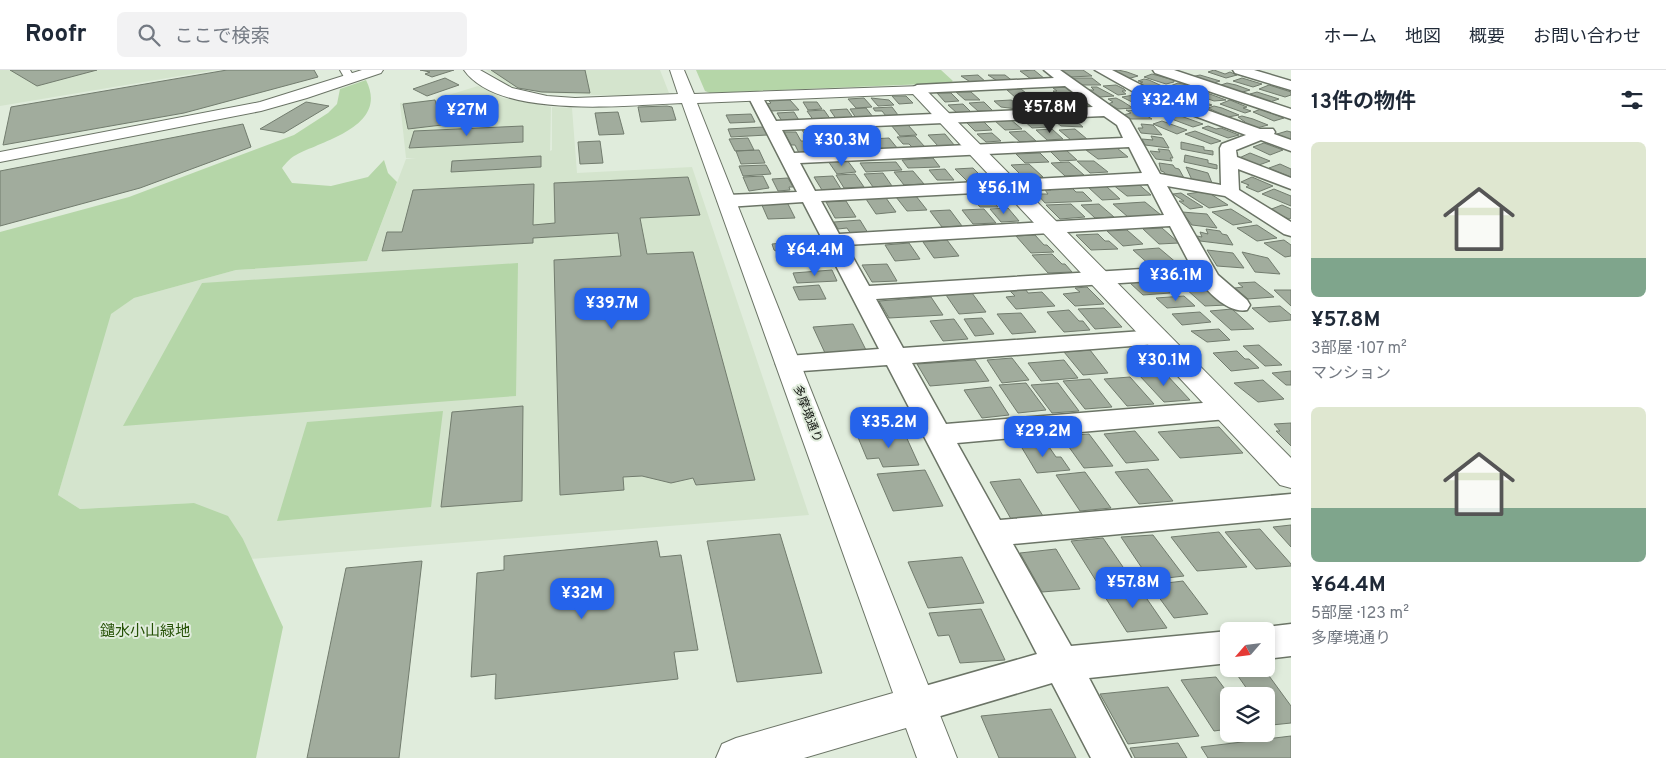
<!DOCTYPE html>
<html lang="ja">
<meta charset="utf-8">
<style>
body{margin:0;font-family:Overpass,"Noto Sans JP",sans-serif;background:#f2f2f3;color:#1f2937;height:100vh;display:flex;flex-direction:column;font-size:19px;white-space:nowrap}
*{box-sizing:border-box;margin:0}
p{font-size:16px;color:#747a83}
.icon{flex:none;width:28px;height:28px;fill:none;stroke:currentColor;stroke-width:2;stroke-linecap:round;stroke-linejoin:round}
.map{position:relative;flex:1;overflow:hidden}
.drawer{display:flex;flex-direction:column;background:#fff;width:375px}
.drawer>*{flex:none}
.needle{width:32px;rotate:242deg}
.tools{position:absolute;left:1220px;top:552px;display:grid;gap:10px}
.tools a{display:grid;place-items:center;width:55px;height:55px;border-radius:8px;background:#fff;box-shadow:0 2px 8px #0003;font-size:25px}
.price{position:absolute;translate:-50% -42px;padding:0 11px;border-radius:10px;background:#2563eb;color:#fff;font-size:16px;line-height:32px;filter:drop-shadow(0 1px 2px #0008)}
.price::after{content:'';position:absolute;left:50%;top:30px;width:15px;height:11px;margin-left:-8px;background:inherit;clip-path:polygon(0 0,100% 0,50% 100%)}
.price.current{background:#222;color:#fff}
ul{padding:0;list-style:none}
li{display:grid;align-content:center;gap:10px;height:265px;padding:0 20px}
li span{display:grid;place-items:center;height:155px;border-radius:8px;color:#555}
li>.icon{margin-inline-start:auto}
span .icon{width:90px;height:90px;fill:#fffc;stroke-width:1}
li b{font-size:21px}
h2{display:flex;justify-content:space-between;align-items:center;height:60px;padding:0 20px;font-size:21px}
header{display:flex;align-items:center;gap:30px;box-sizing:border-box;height:70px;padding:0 25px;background:#fff;border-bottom:1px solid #e0e1e3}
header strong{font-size:24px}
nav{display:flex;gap:28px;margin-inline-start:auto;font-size:18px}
.search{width:350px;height:45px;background:#f2f2f3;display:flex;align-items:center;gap:12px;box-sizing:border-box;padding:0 18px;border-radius:8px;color:#747a83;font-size:19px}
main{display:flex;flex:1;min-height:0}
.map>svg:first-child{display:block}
.built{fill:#d4e4cd}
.green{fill:#b5d6a8}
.building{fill:#a1ac9d;stroke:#727c6e}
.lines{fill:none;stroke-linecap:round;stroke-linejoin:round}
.pedestrian-casing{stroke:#6b7466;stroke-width:2}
.minor-casing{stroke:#6b7466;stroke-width:3}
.tertiary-casing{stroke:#6b7466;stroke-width:2}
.pedestrian{fill:#fff;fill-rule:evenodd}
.minor{fill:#fff;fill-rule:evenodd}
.tertiary{fill:#fff;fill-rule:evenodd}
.labels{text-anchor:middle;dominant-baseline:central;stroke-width:4;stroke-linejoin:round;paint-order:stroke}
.street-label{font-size:12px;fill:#111510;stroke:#e0ecdc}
.near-park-label{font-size:15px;fill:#245005;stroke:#e0ecdc}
</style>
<header>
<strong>Roofr</strong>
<div class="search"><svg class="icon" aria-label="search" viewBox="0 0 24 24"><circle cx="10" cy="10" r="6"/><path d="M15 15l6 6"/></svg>ここで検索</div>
<nav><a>ホーム</a><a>地図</a><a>概要</a><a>お問い合わせ</a></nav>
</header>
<main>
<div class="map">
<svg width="1291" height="688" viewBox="0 0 1291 688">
<rect width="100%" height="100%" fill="#e0ecdc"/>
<path class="built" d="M0 0H216L0 36Z
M486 0H660L669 23 626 26 540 23 507 15Z
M478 16 503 28 551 37 550 81 552 80V37L572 38 577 103 692 97 809 445 251 489 243 469 194 433 80 439 58 425 110 244 134 228 236 200 367 191 406 89 416 88H406L400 33 432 30Z"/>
<path class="green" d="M696 0H941L953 11 950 13 710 23 705 21Z
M366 10C389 56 325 70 296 85 291 87 286 93 282 98L292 113 331 116 368 107 384 90 388 103 397 112 367 191 236 200 134 228 111 244 58 425 80 439 194 433 228 446 243 469 283 557 256 688H0V162L129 127 294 65 328 43 337 34 340 19Z
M518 193 516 326 123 356 202 213Z
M443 341 431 437 277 451 307 352Z"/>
<path class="building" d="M10 0H97L37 16Z
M227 0H314L318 7 184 43 3 75 11 37Z
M420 0H454L432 7 425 4 430 2Z
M491 0H585L590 23 542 22 518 18Z
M1034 0 1045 9H1031L1020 1Z
M1060 0H1083L1092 6 1070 7Z
M1118 0 1127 2 1138 6 1127 9 1111 2Z
M1214 0 1225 4 1230 2 1237 5 1226 8 1208 2Z
M1152 4 1174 10V12L1166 14 1144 7Z
M978 5 986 12 972 13 961 6Z
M988 5H1005L1014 12H999Z
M1200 5 1220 11 1211 14 1191 7Z
M445 8 459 15 427 26 413 19Z
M1071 8H1092L1101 15H1080Z
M1242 8 1262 14 1253 17 1233 11Z
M1144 9 1149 10 1162 16 1150 20 1139 16 1143 15 1140 13 1143 12 1138 11Z
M1178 13 1187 15 1201 20 1190 24 1170 16Z
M1227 13 1236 15 1250 20 1239 23 1218 16Z
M1116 15 1124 19 1126 21H1122L1126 24 1118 25 1103 16Z
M1269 15 1291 22V25L1285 27 1259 19Z
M1065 17 1074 24 1058 25 1053 21H1057L1053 18Z
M1091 17H1097L1114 26 1100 27 1086 20H1094Z
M1164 18 1184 25 1176 27 1152 21Z
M1021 19 1031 27 1016 28 1007 20Z
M956 22H971L980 30H965Z
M1201 22 1207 23 1226 30 1214 31 1194 24Z
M1257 22 1279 29 1270 32 1250 24Z
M937 23H951L959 31 945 32Z
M1134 25 1149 33H1145L1149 35 1140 36 1122 27Z
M892 26H906L913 33 899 34Z
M1188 26 1212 35 1200 39 1185 33 1189 32 1180 29Z
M1076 27 1089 37 1075 38 1062 28Z
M864 28 872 37 856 38 848 29Z
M871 28 889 30 894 35 878 36Z
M1044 28H1058L1070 38H1056Z
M1116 28 1122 31 1133 38 1118 39 1108 34 1113 32 1108 29Z
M1025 29H1040L1051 39H1037Z
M435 30 442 55 408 59 403 34Z
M790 30 799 40 771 41 767 34 771 33 769 31Z
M1011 30 1017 33 1025 40 1001 37 994 31Z
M1230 30 1247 37 1243 38 1251 41 1245 43 1220 34Z
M306 32 329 36 284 63 260 59Z
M803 32H817L822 39 808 40Z
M984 32 993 41H978L969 33Z
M963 34 972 43H957L948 35Z
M1153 35 1176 44 1167 47 1143 38Z
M667 36 672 37 676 50 641 52 638 37Z
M1214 36 1222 38 1239 45 1228 47 1208 38Z
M892 37 898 45 886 46 882 41H875L873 38Z
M866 38 873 47 856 48 850 39Z
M847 39 854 49 837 50 830 40Z
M1261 39 1276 45 1284 48 1274 51 1253 42Z
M824 40 831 50 814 51 807 41Z
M1126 40 1139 41 1152 49H1128L1123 45 1131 43Z
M618 42 624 64 599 65 595 43Z
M794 42 800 52 783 53 777 43Z
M751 44 755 52 730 53 726 45Z
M1178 45 1203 54 1193 57 1169 48Z
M1242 46 1253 49 1268 55 1257 58 1242 53 1245 52 1238 47Z
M1071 47 1083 57 1061 56 1051 48Z
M1037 48 1048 57 1032 58 1022 49Z
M1010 49 1022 59 1005 60 994 50Z
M983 51 992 60 975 61 966 52Z
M1162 51 1187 60 1177 64 1153 54Z
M243 54 251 77 140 118 0 156V101Z
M1141 54 1153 55 1162 65 1141 63 1138 58H1143Z
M891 55H908L917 65 900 66Z
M523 56V72L409 78 414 61Z
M1208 56 1216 59 1221 58 1239 65 1228 68 1202 58Z
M763 57 767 65 731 67 728 59Z
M819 59 826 70 809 71 802 60Z
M1052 59 1063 69 1047 70 1036 60Z
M1075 59 1087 69 1071 70 1059 60Z
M848 60 854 67 829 68 824 61Z
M1025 61 1036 71 1020 72 1009 62Z
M1195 61 1221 71 1211 74 1185 64Z
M1287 61 1291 62V70L1277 64Z
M784 62H796L801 71H806L813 82 799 83 795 75H791Z
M992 63 1001 71 986 72 977 64Z
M945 64 955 76H938L928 65Z
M915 66 925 77 913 78 909 74H903L897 67Z
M1151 66 1163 68 1169 78 1145 75 1142 69 1153 70Z
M748 68 754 80 735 81 729 69Z
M889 68 898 79 880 80 871 69Z
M867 69 874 77 849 79 843 71Z
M600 71 603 93 580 94 578 72Z
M1181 72 1204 77V80L1213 81V85L1181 79Z
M1264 73 1283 80 1270 85 1253 77Z
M1117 78 1128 87 1098 89 1086 80Z
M1065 79 1077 90 1060 91 1049 80Z
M1158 79 1169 80 1173 88H1170L1172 91 1156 89 1150 81 1160 82Z
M759 80 765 93 741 94 736 81Z
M1040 83 1049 92 1025 93 1016 84Z
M1250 83 1270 91 1259 95 1239 88Z
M1185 85 1208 90V93L1217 95V99L1184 92Z
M541 86V97L451 102 452 91Z
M933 88 940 97 908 98 902 90Z
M847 90 856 102 837 104 828 91Z
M1077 91H1094L1108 102 1090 103Z
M896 92 902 100 866 102 860 93Z
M1069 92 1084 105 1065 106 1051 93Z
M1159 93 1173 95 1175 98 1179 99 1184 108 1166 106 1164 102 1161 101Z
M1029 94 1043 107 1024 108 1011 95Z
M1280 94 1291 99V107L1269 98Z
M766 95 771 104 743 106 739 96Z
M1186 97 1208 103 1212 113 1192 110Z
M973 98 986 111H967L955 99Z
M945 99 954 110H937L929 100Z
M913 101 924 114 904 115 894 102Z
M883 103 892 116 873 117 864 104Z
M855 104 864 117 844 118 836 105Z
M763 106 769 118 749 121 743 107Z
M833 106 841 119 822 120 814 107Z
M688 107 700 145 640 148 647 184 693 182 755 410 696 415 693 408 671 413 642 406 623 407 624 420 560 425 554 190 621 186 618 163 533 168V173L382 181 387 162H402L413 120 534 114 533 155 555 153 554 113Z
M1252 107 1273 116 1258 122 1246 117 1249 115 1241 112Z
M788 108 793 117H789L790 120 778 121 772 109Z
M1136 112 1151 125 1127 126 1112 114Z
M1106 116 1120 129 1102 130 1088 117Z
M1071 117 1076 122H1083L1092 131 1045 133 1037 124H1048L1045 120H1051L1049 118Z
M1274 119 1291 126V136L1262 124Z
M1206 121 1228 135 1209 138 1187 124Z
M1181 123 1203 137 1190 139 1179 131H1184L1173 124Z
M988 125 998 137H980L970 126Z
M916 126 927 140 907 141 896 127Z
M886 128 896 142 876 144 866 129Z
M846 131 856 147 835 148 826 132Z
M787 132 795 148 768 149 761 133Z
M1145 132 1161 145 1128 147 1113 134Z
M1071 134 1085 147 1060 149 1046 135Z
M1099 134 1114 147 1095 148 1081 135Z
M1282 135 1291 139V148L1289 149 1269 140Z
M1008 138 1019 151 1001 152 990 139Z
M984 139 996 153 973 154 962 140Z
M1231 139 1252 152 1233 155 1212 142Z
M950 140 962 156 942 157 930 141Z
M1182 142 1207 144 1217 158 1192 155Z
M860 150 868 163 851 164 847 158 838 159 834 152Z
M1257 155 1277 168 1257 171 1237 158Z
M1162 158 1179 173 1159 174 1143 159Z
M1206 159 1220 161 1222 164 1227 165 1233 175 1200 171 1197 166 1202 167 1200 162 1208 164Z
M1127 160 1143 174 1123 176 1107 161Z
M1098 164 1105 171H1109L1118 179 1091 180 1076 165Z
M1035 165 1044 175H1047L1054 182 1031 183 1016 166Z
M811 170 816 180 778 182 774 180 772 174Z
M947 170 959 186 934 188 923 172Z
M1284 170 1291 175V186L1285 187 1264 173Z
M909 173 920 189 895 191 885 175Z
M1159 178 1178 194 1151 196 1133 180Z
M1207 180 1233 183 1244 198 1217 196Z
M1242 182 1268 188 1280 204 1255 202Z
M1052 184 1062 194H1065L1072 202 1048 203 1032 185Z
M887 194 897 211 872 212 862 195Z
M832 200 837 211 797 213 793 203Z
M1157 211 1170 223 1143 225 1130 213Z
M1255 212 1274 227 1248 229 1235 218 1243 217 1238 213Z
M819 215 826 229 799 230 793 217Z
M1087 217 1104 234 1075 236 1063 224 1080 222 1075 218Z
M1207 217 1227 235 1205 236 1185 218Z
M1026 220 1028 223 1042 222 1055 236 1016 239 1006 227 1015 226 1010 221Z
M1274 220H1291V236Z
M972 223 986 242 959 244 946 225Z
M1184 226 1195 236 1167 238 1156 228Z
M931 227 943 245 889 248 879 231Z
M1280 236 1291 245V250L1269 252 1252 238Z
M1104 238 1122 257 1095 259 1078 239Z
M1232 239 1254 259 1231 260 1210 241Z
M1069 240 1079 251H1083L1090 260 1064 262 1047 242Z
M1200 242 1211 252 1182 255 1172 244Z
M1021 243 1036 262 1012 264 997 244Z
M982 248 994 264 975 266 964 249Z
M954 249 968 269 943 271 930 251Z
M853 254 866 280 825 283 813 257Z
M1219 259 1230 270 1207 272 1191 261Z
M1259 275 1282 295 1265 296 1243 276Z
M1090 280 1108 303 1083 305 1064 282Z
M1237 281 1245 289H1249L1259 298 1231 301 1213 283Z
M1012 288 1029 310 1002 313 987 290Z
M975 290 989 311 930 316 917 294Z
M1064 290 1078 308 1041 311 1028 293Z
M1291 301V315H1286L1272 303Z
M1165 303 1190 330 1164 332 1139 305Z
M1130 307 1154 334 1127 336 1104 309Z
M1090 309 1112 337 1085 339 1063 311Z
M1263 310 1284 329 1258 332 1234 313Z
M1026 313 1046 340 1018 343 999 315Z
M1058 313 1079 341 1052 343 1031 315Z
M991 317 1009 345 982 348 964 320Z
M523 336 522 431 441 437 452 342Z
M1291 353V376L1276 361H1280L1274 354Z
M1219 357 1243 383 1180 388 1158 362Z
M1135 361 1159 390 1126 393 1104 364Z
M904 362 919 395 883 397 879 388 867 389 857 365Z
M1089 364 1113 396 1084 398 1061 366Z
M1045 371 1056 387H1061L1070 400 1037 403 1019 373Z
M1148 399 1173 431 1139 434 1115 402Z
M925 400 943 436 893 441 877 404Z
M1085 402 1111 438 1080 441 1056 405Z
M1020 409 1043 446 1011 449 990 412Z
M1291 455V477L1273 457Z
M1260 459 1291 494V496L1256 499 1225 462Z
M1219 462 1247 497 1197 501 1171 467Z
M780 464 822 603 737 612 707 471Z
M1153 465 1184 506 1150 510 1121 467Z
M1103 468 1132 510 1098 514 1071 471Z
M657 471 660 487 681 485 698 580 674 582 678 609 495 629 496 604 471 607 477 503 504 500V486Z
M1056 479 1080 519 1042 522 1020 483Z
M962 487 984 533 928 538 908 492Z
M422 491 399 688H307L346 498Z
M1183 511 1208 544 1174 548 1150 515Z
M1138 516 1167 558 1127 562 1100 519Z
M981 539 1005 590 960 593 949 565 938 566 929 543Z
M1233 599H1264L1291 636V653L1272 655 1266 646V626H1252Z
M1216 607 1230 626 1229 659 1214 661 1181 610Z
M1168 617 1199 666 1128 674 1100 624Z
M1051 639 1076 688H999L981 646Z
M1291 666V688H1208L1201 677Z
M1178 673 1187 688H1135L1130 678Z"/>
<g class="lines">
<g class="pedestrian-casing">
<path id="pedestrian" d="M340 0H350L353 5 352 7H344Z"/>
</g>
<g class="minor-casing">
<path id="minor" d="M1044 0H1060L1129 49 1160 104 1221 115 1220 78 1222 74 1246 65 1141 26 1095 0H1112L1151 20 1260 59H1273L1275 62 1274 64 1291 70V81L1261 70 1236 80 1237 87 1291 108V119L1238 99 1239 120 1291 152V166L1284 164 1225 126 1167 116 1218 205 1247 230 1250 235 1247 240C1229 244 1207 222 1198 208L876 229 903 278 1157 260 1165 262 1169 267 1165 272 1157 274 912 293 946 354 1227 331 1236 334 1240 340 1236 346 1227 349 957 373 1000 450 1291 424V448L1013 474 1071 576 1229 561H1230L1229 593 1089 608 1131 688H1091L1052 613 917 653 904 648 899 635 904 622 1037 584 887 295 788 302 779 300 776 294 779 288 788 286 879 279 803 132 727 137 720 135 718 131 720 127 727 125 797 122 748 26 750 23H760L776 51 1093 37 1065 16 917 23 910 19 917 15 1054 8ZM1104 46 1117 55 1123 68 794 83 782 60ZM1129 77 1142 103 815 121 800 93ZM1148 114 1164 145 839 164 821 131ZM1170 156 1191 196 869 216 846 175Z
M1153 0H1174L1291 39V49L1155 3Z
M1233 0H1254L1291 11V20L1235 3Z
M1291 554V586L1266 589V561H1255L1266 557Z"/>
</g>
<g class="tertiary-casing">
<path id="tertiary" d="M362 0H383L381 3 307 28 261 41 0 92V82L260 32Z
M464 0H480L512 18 547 26 575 28 678 24 670 0H684L694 24 922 16 1291 388V418L1280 415 913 24 697 33 957 688H917L906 658 804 688H716L722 674 736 668 893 623 682 33C628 35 499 50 464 0Z"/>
</g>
<use href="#pedestrian" class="pedestrian"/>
<use href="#minor" class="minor"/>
<use href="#tertiary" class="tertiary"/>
</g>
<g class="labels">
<g class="street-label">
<text transform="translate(807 344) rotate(69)">多摩境通り</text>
</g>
<g class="near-park-label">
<text x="145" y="562">鑓水小山緑地</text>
</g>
</g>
</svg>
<div class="tools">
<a><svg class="needle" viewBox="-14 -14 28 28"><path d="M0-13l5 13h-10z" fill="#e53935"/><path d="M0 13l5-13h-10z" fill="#747a83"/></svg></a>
<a><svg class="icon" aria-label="layers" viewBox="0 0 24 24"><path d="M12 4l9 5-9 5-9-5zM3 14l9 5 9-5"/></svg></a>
</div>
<b class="price" style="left:1170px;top:57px">¥32.4M</b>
<b class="price current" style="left:1050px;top:64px">¥57.8M</b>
<b class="price" style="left:467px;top:67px">¥27M</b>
<b class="price" style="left:842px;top:97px">¥30.3M</b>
<b class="price" style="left:1004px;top:145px">¥56.1M</b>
<b class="price" style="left:815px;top:207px">¥64.4M</b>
<b class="price" style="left:1176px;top:232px">¥36.1M</b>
<b class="price" style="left:612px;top:260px">¥39.7M</b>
<b class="price" style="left:1164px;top:317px">¥30.1M</b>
<b class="price" style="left:889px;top:379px">¥35.2M</b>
<b class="price" style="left:1043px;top:388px">¥29.2M</b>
<b class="price" style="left:1133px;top:539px">¥57.8M</b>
<b class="price" style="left:582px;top:550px">¥32M</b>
</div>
<section class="drawer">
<h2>13件の物件<svg class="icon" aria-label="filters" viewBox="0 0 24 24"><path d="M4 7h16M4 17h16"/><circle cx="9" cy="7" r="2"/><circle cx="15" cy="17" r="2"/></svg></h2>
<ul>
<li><span style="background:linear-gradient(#dfe7d0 75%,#7fa58c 0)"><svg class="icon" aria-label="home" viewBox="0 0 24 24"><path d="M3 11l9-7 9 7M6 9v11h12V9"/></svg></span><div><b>¥57.8M</b><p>3部屋 · 107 m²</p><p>マンション</p></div></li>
<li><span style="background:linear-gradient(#dfe7d0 65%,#7fa58c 0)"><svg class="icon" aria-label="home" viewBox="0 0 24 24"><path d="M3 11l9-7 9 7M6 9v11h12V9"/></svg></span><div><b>¥64.4M</b><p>5部屋 · 123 m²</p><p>多摩境通り</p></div></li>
</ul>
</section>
</main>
